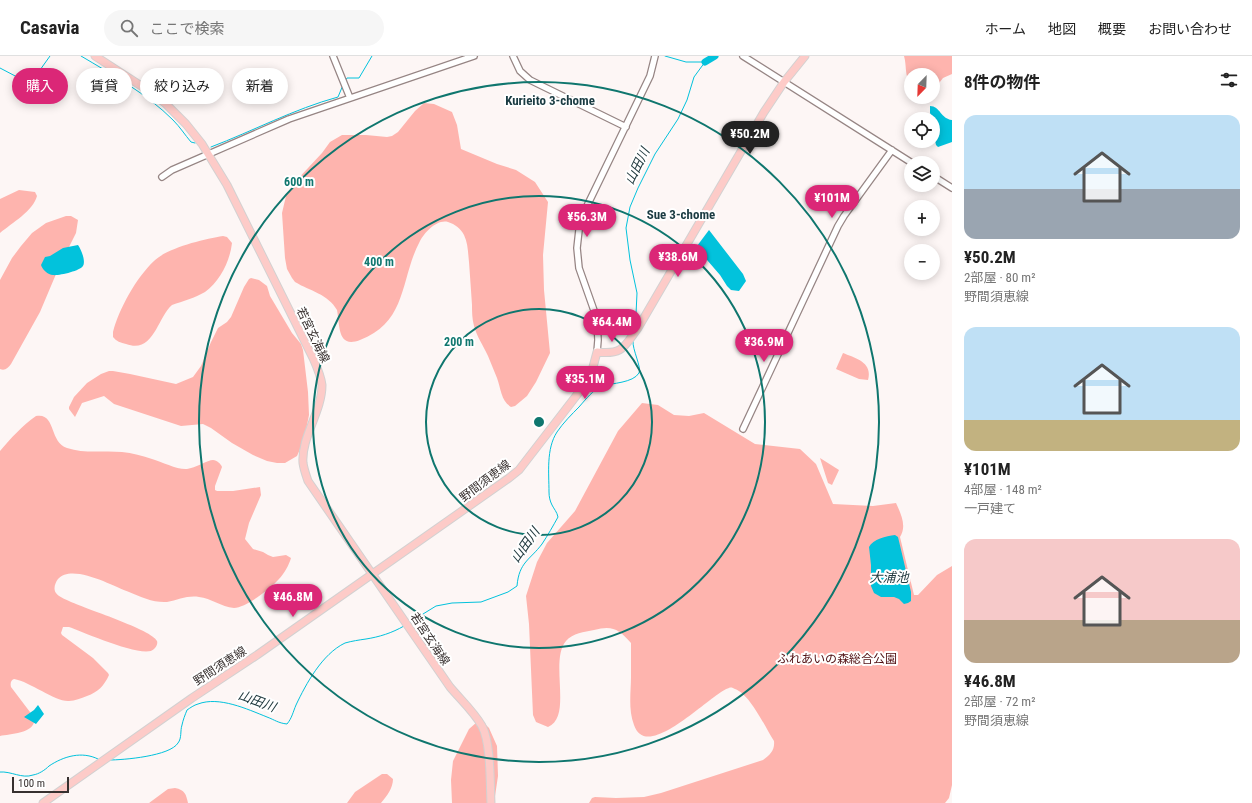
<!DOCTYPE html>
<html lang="ja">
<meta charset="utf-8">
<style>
body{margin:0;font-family:"Roboto Condensed","Noto Sans JP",sans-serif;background:#f6f6f6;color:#222;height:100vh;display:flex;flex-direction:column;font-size:15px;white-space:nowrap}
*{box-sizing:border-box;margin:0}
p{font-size:13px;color:#767676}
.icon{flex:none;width:22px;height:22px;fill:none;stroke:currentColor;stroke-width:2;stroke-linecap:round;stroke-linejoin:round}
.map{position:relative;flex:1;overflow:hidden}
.sheet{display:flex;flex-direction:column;background:#fff;width:300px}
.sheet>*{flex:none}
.top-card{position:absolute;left:12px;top:12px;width:380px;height:36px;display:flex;gap:8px}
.needle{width:26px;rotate:203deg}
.fabs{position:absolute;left:904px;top:12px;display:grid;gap:8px}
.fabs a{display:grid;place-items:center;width:36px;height:36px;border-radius:50%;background:#fff;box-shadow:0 2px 10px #0003;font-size:20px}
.scale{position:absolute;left:12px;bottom:10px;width:57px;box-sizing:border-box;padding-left:4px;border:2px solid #37302f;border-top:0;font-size:11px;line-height:14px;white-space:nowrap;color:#37302f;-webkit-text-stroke:3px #fff;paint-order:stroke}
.price{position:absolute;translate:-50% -34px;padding:0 9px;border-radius:14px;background:#db2777;color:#fff;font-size:13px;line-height:26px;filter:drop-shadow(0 1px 2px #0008)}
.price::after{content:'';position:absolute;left:50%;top:24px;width:12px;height:9px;margin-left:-6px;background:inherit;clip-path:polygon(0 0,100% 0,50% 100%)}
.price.selected{background:#222;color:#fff}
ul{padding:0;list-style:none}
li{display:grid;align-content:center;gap:8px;height:212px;padding:0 12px}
li span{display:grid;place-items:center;height:124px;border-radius:12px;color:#555}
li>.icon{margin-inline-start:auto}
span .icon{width:72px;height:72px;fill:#fffc;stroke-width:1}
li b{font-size:17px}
h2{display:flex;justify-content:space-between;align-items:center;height:48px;padding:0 12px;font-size:17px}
.tag{padding:0 14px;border-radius:18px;background:#fff;box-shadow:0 2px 10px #0003;font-size:14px;line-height:36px}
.tag.selected{background:#db2777;color:#fff}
header{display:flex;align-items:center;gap:24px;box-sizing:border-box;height:56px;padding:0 20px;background:#fff;border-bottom:1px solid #e0e0e0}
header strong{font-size:19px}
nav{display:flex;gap:22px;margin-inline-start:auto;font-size:14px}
.search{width:280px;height:36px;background:#f6f6f6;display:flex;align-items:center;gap:10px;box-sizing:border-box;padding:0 14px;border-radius:22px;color:#767676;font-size:15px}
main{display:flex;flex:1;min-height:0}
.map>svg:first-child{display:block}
.green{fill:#feb4ae}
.water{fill:#02c2dc}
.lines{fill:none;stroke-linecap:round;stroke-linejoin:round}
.stream{stroke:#02c2dc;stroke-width:1}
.river{stroke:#02c2dc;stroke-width:7}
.minor-casing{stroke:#968584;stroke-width:8}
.major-casing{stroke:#d3d1d1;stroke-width:9}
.minor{stroke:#fff;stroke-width:5.5}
.major{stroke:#fdcbc8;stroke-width:7}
.ring{fill:none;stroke:#0f766e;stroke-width:2}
.labels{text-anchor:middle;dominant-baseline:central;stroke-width:4;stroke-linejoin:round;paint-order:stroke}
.street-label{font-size:12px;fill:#37302f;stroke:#fff}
.park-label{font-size:12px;fill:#4f0e11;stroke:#fff}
.neighbourhood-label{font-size:13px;font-weight:bold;fill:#1a3b42;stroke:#fff}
.water-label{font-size:13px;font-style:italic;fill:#223b40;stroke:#fff}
.centre{fill:#0f766e;stroke:#fff;stroke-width:2}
.ring-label{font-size:12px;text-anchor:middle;font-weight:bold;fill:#0f766e;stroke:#fff;stroke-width:4;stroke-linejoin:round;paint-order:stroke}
</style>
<header>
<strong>Casavia</strong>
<div class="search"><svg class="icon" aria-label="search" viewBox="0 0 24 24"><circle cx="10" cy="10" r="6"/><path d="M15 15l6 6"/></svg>ここで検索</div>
<nav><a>ホーム</a><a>地図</a><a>概要</a><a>お問い合わせ</a></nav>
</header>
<main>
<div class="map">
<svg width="952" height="747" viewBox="0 0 952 747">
<rect width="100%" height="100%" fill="#fdf6f5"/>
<path class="green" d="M904 0H952V18L943 22 933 35V19H911V28C904 20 907 10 904 0Z
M424 47 434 48 452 56 457 69 461 93 497 108 516 114 535 126 548 146 543 199 544 234 550 297 536 326 527 340 515 350 511 351C501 345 501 333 497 322 494 315 491 307 488 300 483 289 477 281 474 270 472 263 472 255 472 249 471 234 470 220 469 206 468 197 468 187 464 179 461 173 455 168 448 166 437 163 425 176 420 185 400 222 408 266 360 284 337 293 340 269 337 254 328 238 310 235 295 226L292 222 287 213 285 202 282 157 286 140 294 127 322 97 330 86 342 79H366L387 81 392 80 398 76 415 55Z
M19 134 35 136 37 140C33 155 12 167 0 177V143Z
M66 160H71L78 164 76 177 59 211 40 256 11 308C8 312 5 315 0 313V224L12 202 21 190 32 177 46 167Z
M223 180 227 181 232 187C230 205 220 225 205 236 195 242 183 245 172 249 157 262 154 298 126 288 121 287 116 285 113 281V276C119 253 136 222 154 205 167 192 204 183 223 180Z
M251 222 259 224 267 230 270 240 292 277 301 288 303 294 308 336 309 359 304 384 297 400 285 407H277L267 405 253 399 232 387 211 372 203 368 181 370 114 348 104 340 82 347 75 361 69 353V351L74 341 87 327 101 318 109 315H113L130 318 176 328 193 321 201 310 211 286 218 272 227 266 231 261 244 231 249 223Z
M843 297C855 302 873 306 868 324L859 323 836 313Z
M642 347 658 349 674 359 689 360 704 357 755 388 800 393 816 408 833 448 873 450 896 447C901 458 907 470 900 481L914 539H918L937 519 952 510V729L949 742 945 747H589L592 742 595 741 616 742 644 741 661 737 763 704C770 699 775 694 774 685 765 671 750 638 735 633 733 632 731 631 729 632 712 636 647 708 634 669 628 653 631 636 631 621 631 609 631 598 631 587 619 573 612 569 594 574 584 576 573 577 566 585 549 605 573 661 548 671L536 666 533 659 529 568 526 540 537 506 547 487 575 455 618 375Z
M36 360C56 356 49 386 67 392 85 398 104 394 122 396 132 397 143 400 152 403 162 406 178 414 187 413 195 412 208 404 213 404 217 404 221 408 222 411L215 430V434L217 435H233L260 431 261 439 249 467 245 483 253 493 263 496 268 499 273 501 286 499 291 502C289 509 284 518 279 523 271 532 246 552 234 552 221 551 211 542 199 541 188 539 178 544 167 546 154 547 141 541 129 536 113 530 72 507 58 523 55 527 53 533 56 537 59 541 65 543 69 545 83 552 153 574 157 585 158 588 156 591 154 593 145 604 81 575 69 571H63L61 577 62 579 93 602 108 617 109 619C104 630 98 636 87 640 81 642 75 645 69 645 55 646 31 626 14 623 11 624 10 627 11 631L33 660C40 677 11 678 0 680V395C11 382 22 370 36 360Z
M820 402 839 414 832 429 828 427Z
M477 666 485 668 489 672 497 690 498 720 494 747H452L451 724 453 705 469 673Z
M382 718H387L393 723C393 732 387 740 381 747H347L355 736Z
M175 732C185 734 186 738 188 747H149L168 733Z"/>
<path class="water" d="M930 50C940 50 941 63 952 64V86L938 91 936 89 934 80 935 66 930 57Z
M709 174 743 218 746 225 739 235 731 234 727 230 720 219 701 197 697 190Z
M78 189C81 193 86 205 83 210 80 215 58 220 53 219 48 219 42 213 41 209L45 201 50 200 63 192Z
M895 479 898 481 911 536V545L908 547 904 548 899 543 894 541H881L874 537 871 530V509L869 491C873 483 886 480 895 479Z
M38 649 44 658 36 668 24 661 34 654Z"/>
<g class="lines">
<path class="stream" d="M81 0C113 19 147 38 173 64 180 71 185 79 191 86L195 87
M665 0 686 6H704
M0 12 19 22H21L40 14 50 0
M345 25 347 22H359L372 0
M211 91C253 75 294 53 338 41L343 29
M634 272 636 258 637 237 630 204 626 172 630 151 638 132 655 98 678 63 687 44 694 21 705 6
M410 566 436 550 452 547 481 546 508 536 517 530C519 506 530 504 542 488 548 479 553 470 558 461 557 456 554 453 552 449 550 445 549 441 549 436 549 417 546 393 557 376 563 367 572 358 579 351 586 343 593 334 602 330 612 327 633 327 639 317 642 312 632 293 633 285
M109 704C124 704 170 700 178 687 182 682 180 675 182 669 183 664 185 659 187 654 190 652 194 649 198 648 219 640 247 653 267 661 275 664 278 667 287 668 292 662 293 656 296 649 306 628 322 598 345 587 352 585 359 584 366 583 379 581 392 577 404 570
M0 716C11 715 22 723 33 719 39 718 45 714 49 710 64 700 82 695 98 703"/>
<path class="river" d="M705 6 715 0"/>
<g class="minor-casing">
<path id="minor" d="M333 0 350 42
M513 0 520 15 530 24 626 71
M743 0 912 107
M933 120 952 132
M162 121 172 114 289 63 474 0
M597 296 598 284 597 263 579 212 577 192 579 174 587 150 650 20 655 0
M743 373 838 170 844 160 892 94"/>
</g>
<g class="major-casing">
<path id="major" d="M95 0 149 35 166 48 186 68 202 88 227 129 313 302C317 311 321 320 322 329 322 356 301 381 303 407 304 414 306 419 308 425L450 631C461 644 474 656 482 670 491 687 490 727 491 747
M43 747 192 642 257 599 509 422 519 414 583 331 593 311 597 296C623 299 624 291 638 272L764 56 784 26 805 0"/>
</g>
<use href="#minor" class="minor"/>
<use href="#major" class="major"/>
</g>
<g class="ring">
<circle cx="539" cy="366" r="113"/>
<circle cx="539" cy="366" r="226"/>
<circle cx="539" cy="366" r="340"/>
</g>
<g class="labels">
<g class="street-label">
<text transform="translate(313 279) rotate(64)">若宮玄海線</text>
<text transform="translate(485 425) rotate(-37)">野間須恵線</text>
<text transform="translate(430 583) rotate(56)">若宮玄海線</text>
<text transform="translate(220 610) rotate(-33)">野間須恵線</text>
</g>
<g class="park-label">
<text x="837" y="603">ふれあいの森総合公園</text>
</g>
<g class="neighbourhood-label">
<text x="550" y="44">Kurieito 3-chome</text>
<text x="681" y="158">Sue 3-chome</text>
</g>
<g class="water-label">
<text transform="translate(637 110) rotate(-64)">山田川</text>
<text transform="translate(525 489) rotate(-55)">山田川</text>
<text x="889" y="521">大浦池</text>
<text transform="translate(257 645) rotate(20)">山田川</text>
</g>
</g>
<circle cx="539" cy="366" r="6" class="centre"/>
<g class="ring-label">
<text x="299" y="130">600 m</text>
<text x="379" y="210">400 m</text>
<text x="459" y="290">200 m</text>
</g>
</svg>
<div class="fabs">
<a><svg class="needle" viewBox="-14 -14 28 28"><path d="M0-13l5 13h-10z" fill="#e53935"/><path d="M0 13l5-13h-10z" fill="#767676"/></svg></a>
<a><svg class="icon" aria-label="locate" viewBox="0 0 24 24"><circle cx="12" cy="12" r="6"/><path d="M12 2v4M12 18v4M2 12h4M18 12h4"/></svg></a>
<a><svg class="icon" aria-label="layers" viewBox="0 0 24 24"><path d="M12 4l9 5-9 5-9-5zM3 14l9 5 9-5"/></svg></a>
<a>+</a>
<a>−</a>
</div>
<div class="scale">100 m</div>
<b class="price selected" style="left:750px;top:99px">¥50.2M</b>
<b class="price" style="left:832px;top:163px">¥101M</b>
<b class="price" style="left:587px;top:182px">¥56.3M</b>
<b class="price" style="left:678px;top:222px">¥38.6M</b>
<b class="price" style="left:612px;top:287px">¥64.4M</b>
<b class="price" style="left:764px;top:307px">¥36.9M</b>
<b class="price" style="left:585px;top:344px">¥35.1M</b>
<b class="price" style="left:293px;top:562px">¥46.8M</b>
<div class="top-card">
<a class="tag selected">購入</a>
<a class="tag">賃貸</a>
<a class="tag">絞り込み</a>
<a class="tag">新着</a>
</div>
</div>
<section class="sheet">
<h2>8件の物件<svg class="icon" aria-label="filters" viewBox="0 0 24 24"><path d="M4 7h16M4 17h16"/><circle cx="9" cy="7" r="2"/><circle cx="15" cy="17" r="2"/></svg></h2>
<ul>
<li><span style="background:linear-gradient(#bfe0f5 60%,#9aa5b1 0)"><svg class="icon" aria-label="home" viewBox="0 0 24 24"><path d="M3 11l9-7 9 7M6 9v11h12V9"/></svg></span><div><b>¥50.2M</b><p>2部屋 · 80 m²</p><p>野間須恵線</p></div></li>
<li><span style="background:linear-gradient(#bfe0f5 75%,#c2b280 0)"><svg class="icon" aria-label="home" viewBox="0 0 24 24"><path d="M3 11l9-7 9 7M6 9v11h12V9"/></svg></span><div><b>¥101M</b><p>4部屋 · 148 m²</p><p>一戸建て</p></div></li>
<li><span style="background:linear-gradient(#f6c9c9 65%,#b9a48a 0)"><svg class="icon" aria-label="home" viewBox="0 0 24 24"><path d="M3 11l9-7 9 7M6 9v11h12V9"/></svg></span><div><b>¥46.8M</b><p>2部屋 · 72 m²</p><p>野間須恵線</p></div></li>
</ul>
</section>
</main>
